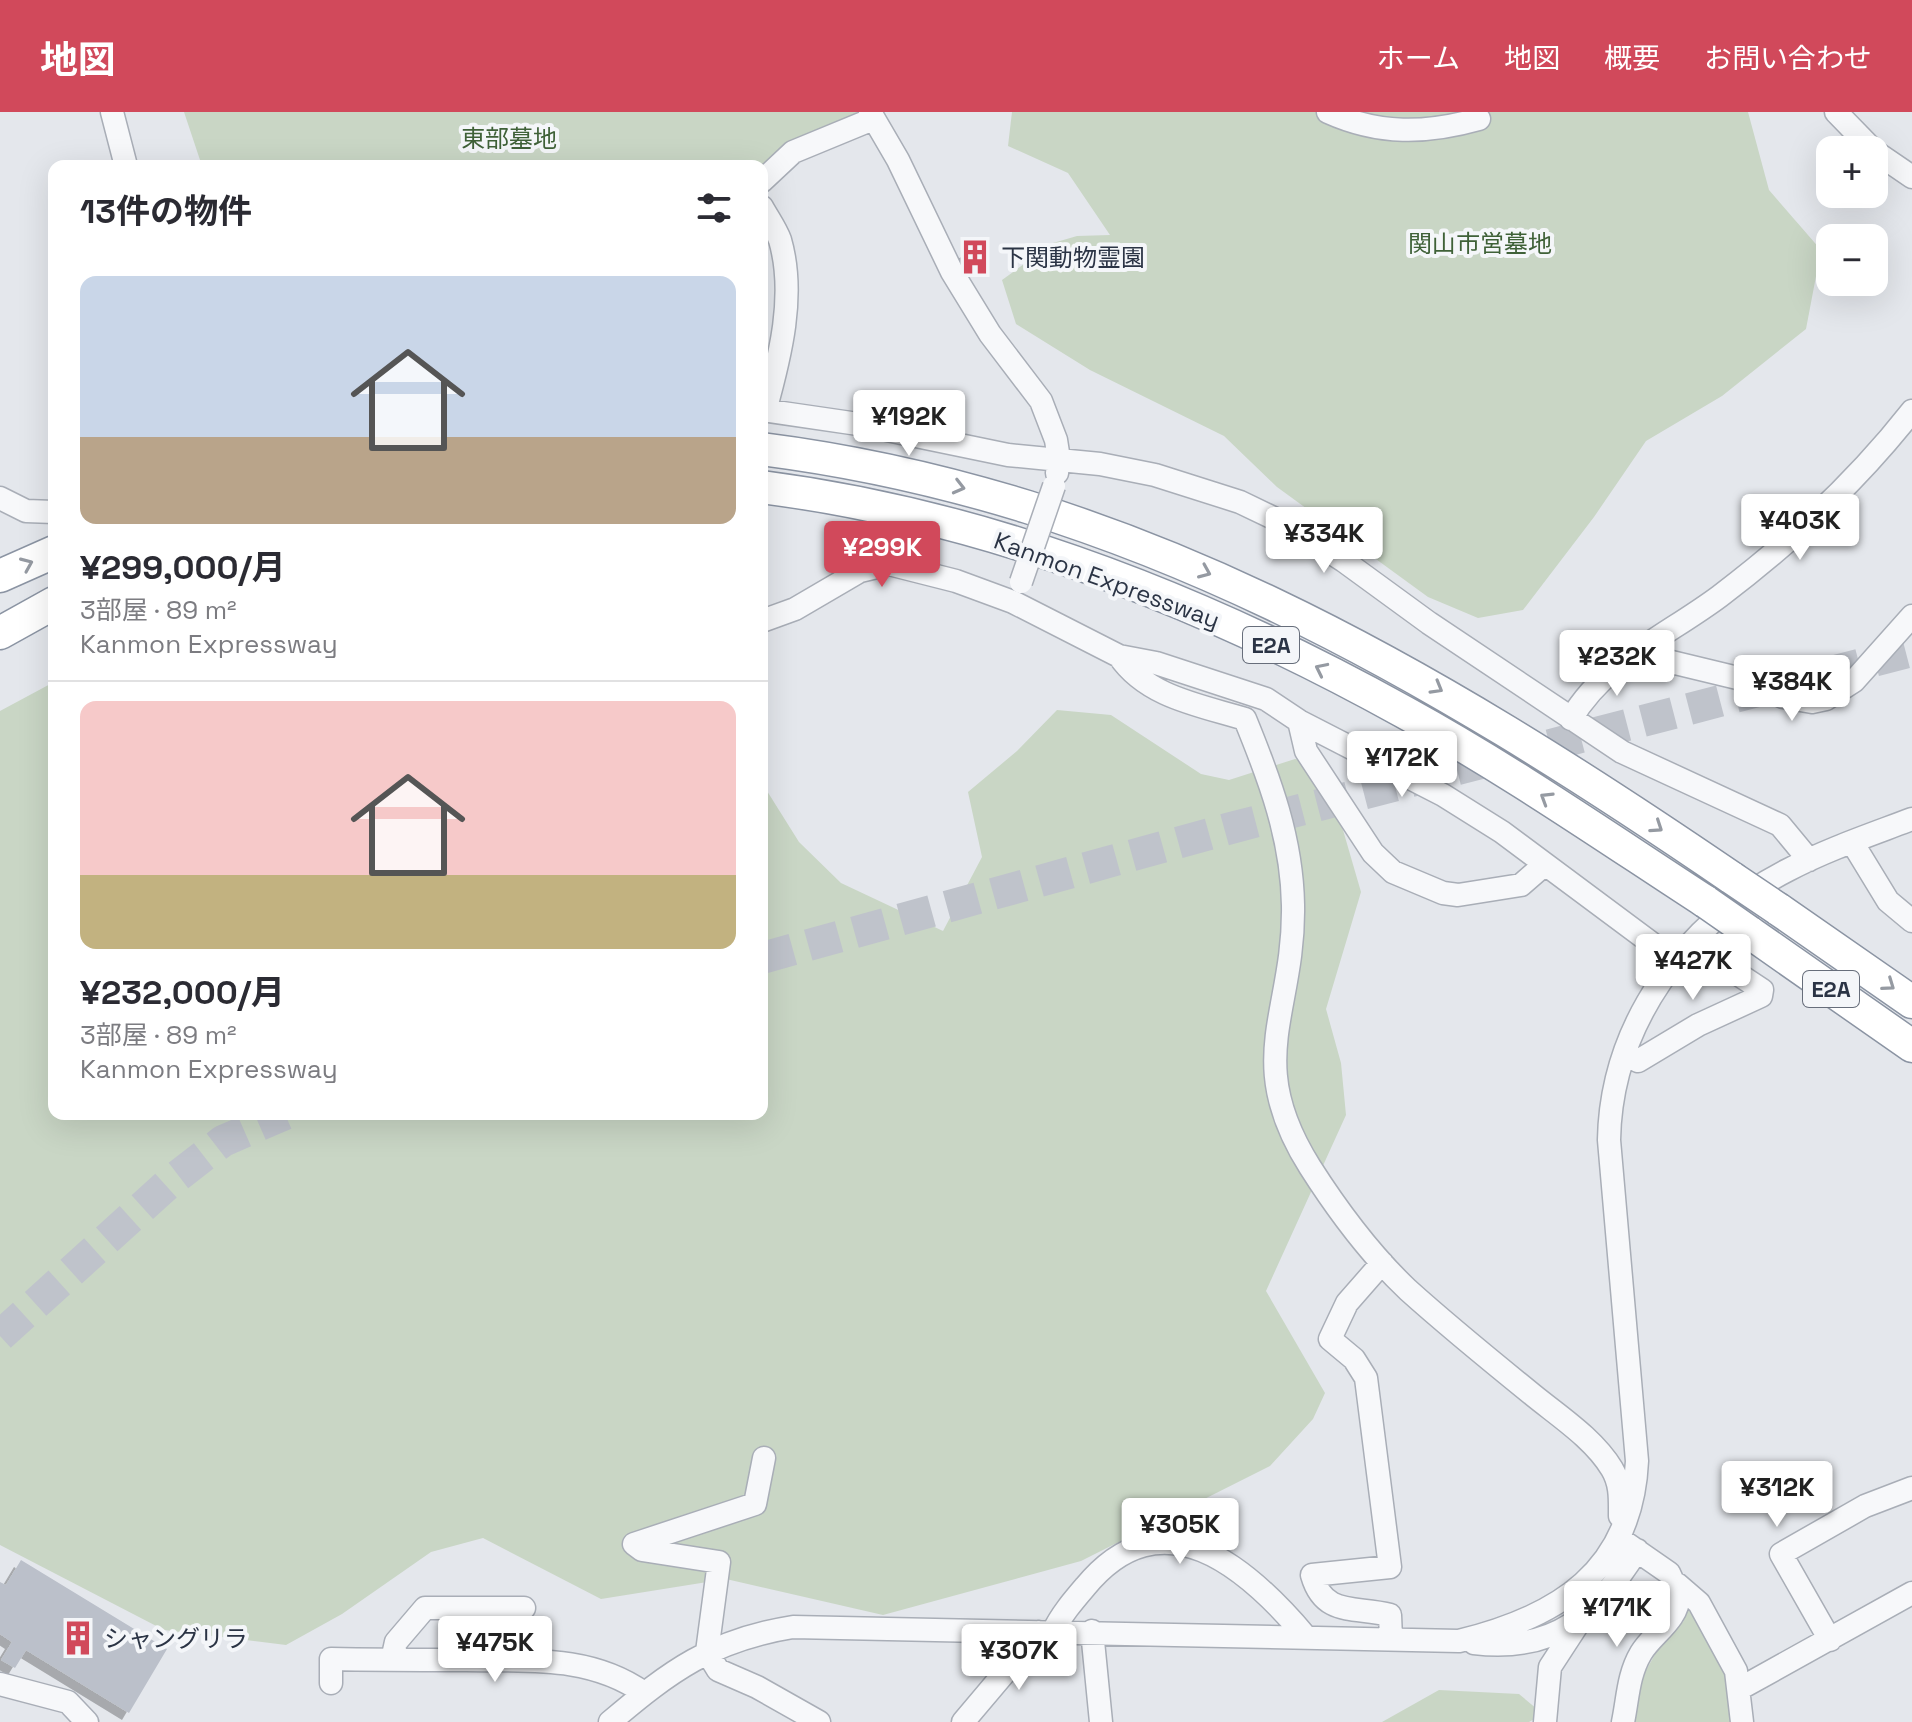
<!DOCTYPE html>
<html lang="ja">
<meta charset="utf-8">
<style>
body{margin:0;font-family:"Space Grotesk","Noto Sans JP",sans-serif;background:#f7f7f7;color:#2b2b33;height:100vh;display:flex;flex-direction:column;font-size:30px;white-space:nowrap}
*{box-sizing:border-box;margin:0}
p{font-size:26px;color:#7c7c81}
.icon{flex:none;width:44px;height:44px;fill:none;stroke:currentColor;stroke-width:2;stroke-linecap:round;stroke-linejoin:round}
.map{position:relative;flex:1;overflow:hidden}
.details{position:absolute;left:48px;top:48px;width:720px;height:960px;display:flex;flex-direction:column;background:#fff;border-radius:16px;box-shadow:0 8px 32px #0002}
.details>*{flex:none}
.fabs{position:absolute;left:1816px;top:24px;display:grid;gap:16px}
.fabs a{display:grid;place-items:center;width:72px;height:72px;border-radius:16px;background:#fff;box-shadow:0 8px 32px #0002;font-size:40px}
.price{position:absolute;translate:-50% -68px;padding:0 18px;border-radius:8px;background:#fff;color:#222;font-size:26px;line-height:52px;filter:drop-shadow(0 2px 4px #0008)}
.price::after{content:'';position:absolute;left:50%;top:48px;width:24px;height:18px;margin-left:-12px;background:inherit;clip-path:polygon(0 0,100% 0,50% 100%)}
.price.current{background:#d1495b;color:#fff}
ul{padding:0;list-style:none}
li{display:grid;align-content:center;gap:16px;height:424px;padding:0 32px}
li+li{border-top:2px solid #e1e1e2}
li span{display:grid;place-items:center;height:248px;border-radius:16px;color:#555}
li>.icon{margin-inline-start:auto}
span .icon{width:144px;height:144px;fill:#fffc;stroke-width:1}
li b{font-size:34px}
h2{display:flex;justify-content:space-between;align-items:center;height:96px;padding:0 32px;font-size:34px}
header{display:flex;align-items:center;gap:48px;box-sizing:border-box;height:112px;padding:0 40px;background:#d1495b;color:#fff}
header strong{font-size:38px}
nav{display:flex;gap:44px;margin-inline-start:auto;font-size:28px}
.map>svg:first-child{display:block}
.green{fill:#c9d6c5}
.building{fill:#bbc0ca;filter:url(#shadow)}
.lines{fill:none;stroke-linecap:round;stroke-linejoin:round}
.highway-tunnel{stroke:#bfc3cb;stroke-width:32;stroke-dasharray:32 16;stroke-linecap:butt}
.minor-casing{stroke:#a9aeb7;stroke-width:25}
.highway-casing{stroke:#8b94a3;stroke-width:35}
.minor{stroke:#f7f8fa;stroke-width:22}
.highway{stroke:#fff;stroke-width:32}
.minor-bridge-casing{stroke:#a9aeb7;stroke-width:25;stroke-linecap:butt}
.highway-bridge-casing{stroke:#8b94a3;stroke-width:35;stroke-linecap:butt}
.minor-bridge{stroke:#f7f8fa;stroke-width:22}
.highway-bridge{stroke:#fff;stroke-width:32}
.oneway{stroke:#959aa2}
.labels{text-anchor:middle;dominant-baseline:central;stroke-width:8;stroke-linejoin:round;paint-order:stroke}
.shield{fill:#f4f6f9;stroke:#676e7b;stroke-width:2}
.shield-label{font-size:22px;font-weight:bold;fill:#2b3445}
.park-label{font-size:24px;fill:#3f6138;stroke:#f4f6f9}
.poi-label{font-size:24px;fill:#2b3445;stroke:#f4f6f9;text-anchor:start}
.street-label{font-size:24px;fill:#2b3445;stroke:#f4f6f9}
</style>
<header>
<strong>地図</strong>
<nav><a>ホーム</a><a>地図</a><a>概要</a><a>お問い合わせ</a></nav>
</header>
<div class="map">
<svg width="1912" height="1610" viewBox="0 0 1912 1610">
<defs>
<filter id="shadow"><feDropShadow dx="-7" dy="7" stdDeviation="0" flood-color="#0004"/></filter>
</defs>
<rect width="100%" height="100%" fill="#e4e7ec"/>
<path class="green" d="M184 0H857V5L762 54H202Z
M1012 0H1748L1769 78 1821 138 1806 217 1722 284 1646 329 1594 405 1523 498 1478 506 1428 485 1277 375 1224 324 1090 258 1016 212 1002 168 1053 131 1077 124 1110 123 1068 61 1008 34Z
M54 570V1002H762V671L799 730 841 771 943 819 982 745 968 680 1017 639 1057 598 1111 603 1201 662 1229 668 1295 647 1310 649 1343 718 1361 780 1326 897 1341 951 1346 1003 1266 1179 1325 1281 1313 1307 1270 1354 1081 1449 883 1503 726 1467 601 1487 483 1426 431 1440 342 1502 286 1533 164 1518 0 1433V599Z
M1690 1492 1726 1557 1735 1610H1634L1640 1569 1658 1537 1683 1510Z
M1439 1578 1519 1582 1543 1602 1529 1610H1382Z"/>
<path class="building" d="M977 133 987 150 974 158 963 141Z
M21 1448 167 1537 129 1601 26 1538 15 1556 1 1548 12 1530 0 1522V1470L6 1473Z"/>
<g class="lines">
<path class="highway-tunnel" d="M762 846 1231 716 1912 539
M0 1224 170 1070 223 1029 285 1002"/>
<g class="minor-casing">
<path id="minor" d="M112 0 126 54
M870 0 898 48 952 160 990 222 1041 289 1056 328 1059 347 1057 361
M1328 0C1379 23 1426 22 1479 7
M1836 0 1873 38
M1874 39 1912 65
M762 69 793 40 873 7
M762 95C768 106 776 117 780 128 796 183 780 245 765 299
M762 298 858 312 1008 343 1100 352 1155 363 1240 390 1288 413 1344 449 1429 511 1622 640 1780 713 1809 748
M0 386 26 399 54 400
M762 509 795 497 860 459 889 452 956 469 1013 490 1119 544 1156 551 1266 587 1299 609 1443 683 1502 720 1674 848
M1634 541 1750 569 1783 585 1812 590 1826 587 1854 569 1912 504
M1119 544C1147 585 1199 593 1245 607 1270 668 1292 727 1293 793 1295 901 1242 947 1310 1055 1338 1099 1370 1142 1408 1178 1448 1214 1491 1249 1533 1283 1560 1305 1594 1327 1612 1357 1621 1372 1620 1387 1620 1404
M1571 607C1605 549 1668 523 1720 484 1790 431 1857 369 1912 299
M1299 609 1306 639 1373 741 1393 760 1443 781 1458 783 1521 773 1544 753
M1852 730 1888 789 1912 809
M1638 949 1698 913 1761 884 1762 878 1691 831
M1382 1151 1347 1191 1330 1227 1354 1247 1366 1266 1390 1455 1312 1463C1324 1505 1354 1494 1390 1503L1391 1526
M764 1346 755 1392 634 1432 642 1438 719 1450 707 1540 718 1558 757 1575 819 1610
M1620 1427 1669 1461 1679 1483C1678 1509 1653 1521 1641 1541 1628 1563 1628 1586 1623 1610
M1677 1472 1699 1491 1736 1559 1742 1610
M1092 1519 1101 1610
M1053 1520C1061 1503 1073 1489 1085 1475 1162 1381 1247 1455 1306 1525
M1830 1528 1781 1442 1865 1394 1912 1376
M1474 1531C1555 1541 1597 1503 1637 1438
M392 1548 396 1530 425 1496H524
M331 1571V1547C376 1548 421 1548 466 1548 528 1549 591 1543 644 1581
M0 1572 68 1590 87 1610
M1741 1576 1912 1481
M610 1610C670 1559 712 1528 793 1515L1459 1529C1558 1505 1632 1459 1637 1349L1609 1028C1611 912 1686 810 1788 758 1828 737 1870 723 1912 707
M963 1610 1039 1520
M1545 1610 1550 1555 1578 1512"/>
</g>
<g class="highway-casing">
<path id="highway" d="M762 337C1132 384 1430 560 1732 766
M762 375C988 404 1206 490 1404 600 1508 657 1606 725 1706 790
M0 464 54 440
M0 521 54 491
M1778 797 1912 890
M1749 820 1912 934"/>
</g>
<use href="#minor" class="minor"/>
<use href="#highway" class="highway"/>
<g class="minor-bridge-casing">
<path id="minor-bridge" d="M1021 470 1054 374"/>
</g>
<g class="highway-bridge-casing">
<path id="highway-bridge" d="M1732 766 1778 797
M1706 790 1749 820"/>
</g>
<use href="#minor-bridge" class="minor-bridge"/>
<use href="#highway-bridge" class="highway-bridge"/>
</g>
<defs><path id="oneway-chevron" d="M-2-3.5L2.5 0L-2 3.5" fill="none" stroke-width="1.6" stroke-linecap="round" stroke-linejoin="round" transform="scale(2)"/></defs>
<g class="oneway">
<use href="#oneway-chevron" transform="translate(959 375) rotate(14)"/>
<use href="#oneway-chevron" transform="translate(27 452) rotate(-23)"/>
<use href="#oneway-chevron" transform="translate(1205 460) rotate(23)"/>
<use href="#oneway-chevron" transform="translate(1321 557) rotate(-154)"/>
<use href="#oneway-chevron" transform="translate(1437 576) rotate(30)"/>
<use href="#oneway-chevron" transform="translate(1546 686) rotate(-148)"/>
<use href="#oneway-chevron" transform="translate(1657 715) rotate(34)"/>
<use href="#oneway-chevron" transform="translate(1889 873) rotate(35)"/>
</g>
<defs>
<g id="building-bare" transform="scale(2.76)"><path d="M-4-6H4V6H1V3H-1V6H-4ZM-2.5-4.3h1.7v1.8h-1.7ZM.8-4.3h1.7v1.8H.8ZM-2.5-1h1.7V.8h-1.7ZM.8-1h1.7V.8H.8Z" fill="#d1495b" stroke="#f4f6f9" stroke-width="2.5" paint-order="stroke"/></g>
</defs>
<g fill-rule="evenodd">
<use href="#building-bare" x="975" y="145"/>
<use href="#building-bare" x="78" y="1526"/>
</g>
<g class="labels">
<g class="shield">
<rect x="1243" y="515" width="56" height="36" rx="6"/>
<rect x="1803" y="859" width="56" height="36" rx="6"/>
</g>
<g class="shield-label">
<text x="1271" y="533">E2A</text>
<text x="1831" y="877">E2A</text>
</g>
<g class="park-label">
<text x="509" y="26">東部墓地</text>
<text x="1480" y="131">関山市営墓地</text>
</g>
<g class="poi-label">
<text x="1001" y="145">下関動物霊園</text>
<text x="104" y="1526">シャングリラ</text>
</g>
<g class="street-label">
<text transform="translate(1107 468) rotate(20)">Kanmon Expressway</text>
</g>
</g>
</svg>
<div class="fabs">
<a>+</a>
<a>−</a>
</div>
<b class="price" style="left:909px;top:346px">¥192K</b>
<b class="price" style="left:1800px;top:450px">¥403K</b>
<b class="price" style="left:1324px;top:463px">¥334K</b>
<b class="price current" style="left:882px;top:477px">¥299K</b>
<b class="price" style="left:1617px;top:586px">¥232K</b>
<b class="price" style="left:1792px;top:611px">¥384K</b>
<b class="price" style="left:1402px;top:687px">¥172K</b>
<b class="price" style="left:1693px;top:890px">¥427K</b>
<b class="price" style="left:1777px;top:1417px">¥312K</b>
<b class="price" style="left:1180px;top:1454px">¥305K</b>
<b class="price" style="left:1617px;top:1537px">¥171K</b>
<b class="price" style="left:495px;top:1572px">¥475K</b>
<b class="price" style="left:1019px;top:1580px">¥307K</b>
<section class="details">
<h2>13件の物件<svg class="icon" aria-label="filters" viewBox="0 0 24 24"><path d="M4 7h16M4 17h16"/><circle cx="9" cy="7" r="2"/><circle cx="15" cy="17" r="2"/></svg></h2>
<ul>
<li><span style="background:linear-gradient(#c9d6e8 65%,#b9a48a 0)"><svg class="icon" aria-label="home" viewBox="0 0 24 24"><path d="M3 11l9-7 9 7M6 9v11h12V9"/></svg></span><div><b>¥299,000/月</b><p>3部屋 · 89 m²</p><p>Kanmon Expressway</p></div></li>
<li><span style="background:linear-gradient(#f6c9c9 70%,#c2b280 0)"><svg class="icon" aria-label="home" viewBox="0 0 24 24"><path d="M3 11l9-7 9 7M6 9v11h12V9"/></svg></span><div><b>¥232,000/月</b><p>3部屋 · 89 m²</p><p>Kanmon Expressway</p></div></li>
</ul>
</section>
</div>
